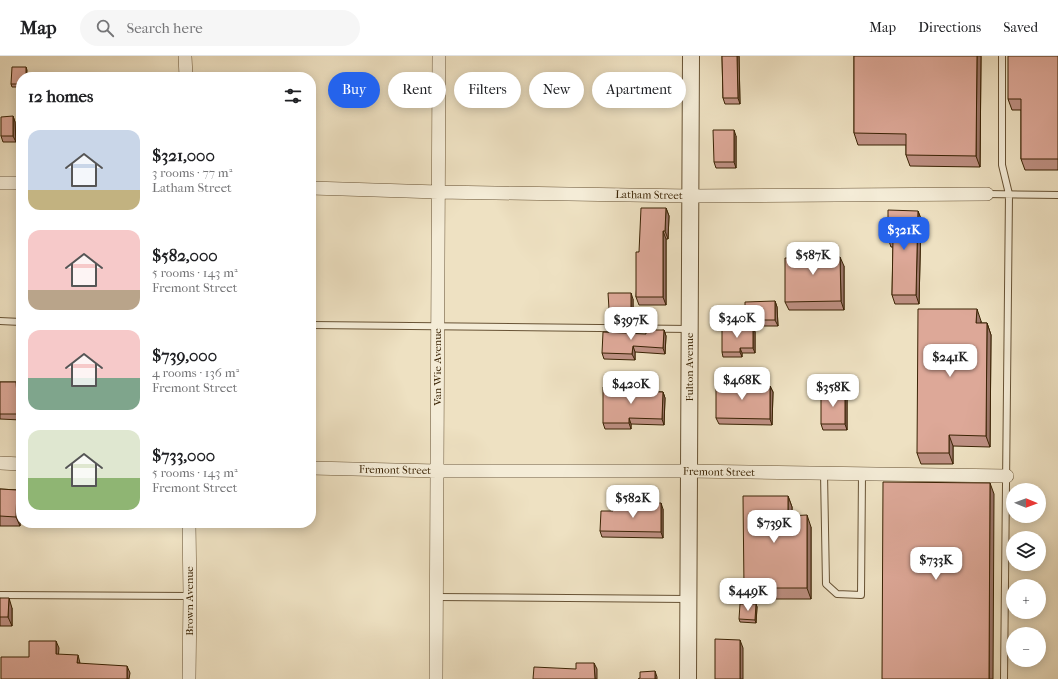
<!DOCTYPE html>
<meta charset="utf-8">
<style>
body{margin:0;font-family:"IM FELL French Canon",serif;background:#f6f6f6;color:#202124;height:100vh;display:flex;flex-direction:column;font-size:15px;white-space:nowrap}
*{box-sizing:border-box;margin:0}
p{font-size:13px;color:#757577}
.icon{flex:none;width:22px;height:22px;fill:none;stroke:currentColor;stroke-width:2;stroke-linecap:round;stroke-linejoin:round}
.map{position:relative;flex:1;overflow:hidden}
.drawer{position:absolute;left:16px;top:16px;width:300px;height:456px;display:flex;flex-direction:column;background:#fff;border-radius:16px;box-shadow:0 2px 10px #0003}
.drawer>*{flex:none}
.hud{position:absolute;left:328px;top:16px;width:380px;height:36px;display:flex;gap:8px}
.needle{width:26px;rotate:91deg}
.tools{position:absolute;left:1006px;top:427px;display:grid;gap:8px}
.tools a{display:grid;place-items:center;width:40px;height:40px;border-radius:50%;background:#fff;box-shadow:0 2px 10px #0003;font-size:20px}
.price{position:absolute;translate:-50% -34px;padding:0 9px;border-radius:8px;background:#fff;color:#222;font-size:13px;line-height:26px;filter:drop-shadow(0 1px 2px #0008)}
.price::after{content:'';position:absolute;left:50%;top:24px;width:12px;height:9px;margin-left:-6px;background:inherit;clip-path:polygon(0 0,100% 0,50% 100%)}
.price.active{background:#2563eb;color:#fff}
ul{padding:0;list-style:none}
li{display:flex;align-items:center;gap:12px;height:100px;padding:0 12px}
li span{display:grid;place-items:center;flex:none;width:112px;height:80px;border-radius:12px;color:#555}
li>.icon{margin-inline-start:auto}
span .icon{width:48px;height:48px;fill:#fffc;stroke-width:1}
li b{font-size:17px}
h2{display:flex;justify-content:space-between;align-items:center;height:48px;padding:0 12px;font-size:17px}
.chip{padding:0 14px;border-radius:18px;background:#fff;box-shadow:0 2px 10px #0003;font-size:14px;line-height:36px}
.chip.active{background:#2563eb;color:#fff}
header{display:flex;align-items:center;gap:24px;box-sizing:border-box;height:56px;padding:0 20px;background:#fff;border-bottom:1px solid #e0e0e0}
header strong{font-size:19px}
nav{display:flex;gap:22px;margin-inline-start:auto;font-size:14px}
.search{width:280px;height:36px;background:#f6f6f6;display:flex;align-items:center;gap:10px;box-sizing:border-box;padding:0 14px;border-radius:22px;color:#757577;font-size:15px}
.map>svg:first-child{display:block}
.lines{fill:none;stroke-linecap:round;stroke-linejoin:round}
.service-casing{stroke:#675234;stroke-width:8}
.minor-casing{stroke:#675234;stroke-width:14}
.tertiary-casing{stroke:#675234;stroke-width:18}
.service{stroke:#f4ecd7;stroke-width:6}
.minor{stroke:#f4ecd7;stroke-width:13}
.tertiary{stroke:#f4ecd7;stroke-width:16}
.wall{fill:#be9083;stroke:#3a2304}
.shaded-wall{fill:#9b766a;stroke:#3a2304}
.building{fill:#dda898;stroke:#3a2304}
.labels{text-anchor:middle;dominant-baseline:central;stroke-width:3;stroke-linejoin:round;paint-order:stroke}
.street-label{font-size:11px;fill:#3a2304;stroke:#f4ecd7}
</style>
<header>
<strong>Map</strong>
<div class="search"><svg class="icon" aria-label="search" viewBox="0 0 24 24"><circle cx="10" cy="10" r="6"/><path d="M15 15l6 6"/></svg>Search here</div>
<nav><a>Map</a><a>Directions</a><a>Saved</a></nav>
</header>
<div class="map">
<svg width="1058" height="623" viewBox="0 0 1058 623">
<rect width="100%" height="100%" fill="#eee1c2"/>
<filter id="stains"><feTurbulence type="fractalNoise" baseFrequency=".005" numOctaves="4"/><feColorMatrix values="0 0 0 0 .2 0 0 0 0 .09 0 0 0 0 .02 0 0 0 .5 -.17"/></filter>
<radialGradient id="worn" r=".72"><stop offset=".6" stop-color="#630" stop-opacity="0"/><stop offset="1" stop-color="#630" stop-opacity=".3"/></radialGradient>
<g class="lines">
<g class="service-casing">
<path id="service" d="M1002 0V109L1009 138 1004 623
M987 138 1058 139
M0 265 21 266
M311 269 690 273
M824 417 826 528 837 538 861 539 862 418
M0 539 190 540
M436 541 688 543"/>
</g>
<g class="minor-casing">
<path id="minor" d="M185 0 186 21
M0 127H21
M311 132 438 136 690 140 987 138
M0 407 21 408
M311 412 437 415H689L1007 420
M189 623 190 540 189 467
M436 623 439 0"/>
</g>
<g class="tertiary-casing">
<path id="tertiary" d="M688 623 691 0"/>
</g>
<use href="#service" class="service"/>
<use href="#minor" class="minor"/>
<use href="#tertiary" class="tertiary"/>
</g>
<path class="wall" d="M722 0H739L740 48H725L723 42Z
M854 0H981L980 111 910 110 906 99V89H858L854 77Z
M1058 0V114H1025L1021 103V54H1012L1008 43Z
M27 14 21 21V31H12L11 28Z
M13 60 15 66 16 86H3L1 80Z
M736 80V112H716L714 106Z
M666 152 669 160 668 183H666V249H639L636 241 639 196Z
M918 155 921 163 919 248H895L892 239 893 191H891L888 182Z
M828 196V201L844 210V254H789L785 246Z
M633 243V259H611L609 253Z
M775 245 777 251 778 270H747L745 264Z
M981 265V267H987L991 279 990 391 953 390V408H921L917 397Z
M753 271 755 276V297H742V301H723L722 296Z
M664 274 666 280 665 298 635 296V304L604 303 602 297 646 278Z
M0 326H16L19 331V339H21V364L0 363Z
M737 330H770L773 336 772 369 719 368 716 362Z
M629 331 630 335 663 336 665 342 664 369 631 368V373H605L603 367Z
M845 337 847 343V374H823L821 368Z
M0 433 17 434 21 443 20 470H0Z
M788 440 792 451V460L811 471V543H748L744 532Z
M663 453V482L602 481 600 475 613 455Z
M0 542 12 552V570H0Z
M756 548 757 551 756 567 740 566 739 563Z"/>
<path class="shaded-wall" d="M737 0H739L740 48 738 42Z
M977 0H981L980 111 976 100Z
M26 11 27 14V21H26Z
M13 60 15 66 16 86 13 80Z
M734 74 736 80V112L734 106Z
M666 152 669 160 668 183 665 175Z
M918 155 921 163 919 248 916 239Z
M663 175 666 183V249L663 241Z
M824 187 828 196V210L824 201Z
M840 201 844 210V254L841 245Z
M631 237 633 243V259L631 253Z
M775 245 777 251 778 270 775 264Z
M977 253 981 265 980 279 976 267Z
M987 267 991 279 990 391 986 380Z
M753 271 755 276V297L753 292Z
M664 274 666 280 665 298 663 292Z
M633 290 635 296V304L632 298Z
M740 292 742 297V301L740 296Z
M16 326 19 331V345L17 339Z
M770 330 773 336 772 369 770 363Z
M663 336 665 342 664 369 662 363Z
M845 337 847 343V374L845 368Z
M629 362 631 368V373L629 367Z
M949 379 953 390V408L949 397Z
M990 427 994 438 993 623H989Z
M17 434 21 443 20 470 16 461Z
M788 440 792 451V471L788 460Z
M661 447 663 453V482L661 476Z
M807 459 811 471V543L807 532Z
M9 542 12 552V570L8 561Z
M756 548 757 551 756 567 755 564Z
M740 584 743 592V623H740Z
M56 585 59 592 58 605 56 598Z
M78 599 80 607H77Z
M594 607 597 613V623H595Z
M127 610 130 617 129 623H127Z
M655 615 657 621V623H655Z"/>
<path class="building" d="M722 0H737L738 42H723Z
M854 0H977L976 100 906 99V78L854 77Z
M1008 0H1058V103H1021V43H1008Z
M12 11H26V21H21V28H11Z
M13 60V80H1V61Z
M713 74H734V106H714Z
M641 152H666L665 175H663V241H636V196H639Z
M888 154 918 155 916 239H892L893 182H888Z
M801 187H824V201H840L841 245 785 246V202H801Z
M608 237H631V253H609Z
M775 245V264H745V246Z
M918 253H977L976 267H987L986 380 949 379V397H917Z
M722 271H753V292H740V296H722Z
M646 274H664L663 292 633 290 632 298 602 297 603 276 646 278Z
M716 325H735V330H770V363L716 362Z
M0 326H16L17 339H21V358H0Z
M603 331H629V335L663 336 662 363 629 362V367H603Z
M821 337H845V368H821Z
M883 426 990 427 989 623H882Z
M0 433 17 434 16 461 0 460Z
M743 440H788V460L807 459V532H744Z
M641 447H661V476L600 475 601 455H613V449L641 450Z
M0 542H9L8 561H0Z
M740 548H756L755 564 739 563Z
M715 583 740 584V623H715Z
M29 585H56V598L78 599 77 607 127 610V623H1V601H29Z
M576 607H594L595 623H533L534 611 576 613Z
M655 615V623H638L640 622V616Z"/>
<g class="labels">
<g class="street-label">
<text transform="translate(649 139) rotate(1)">Latham Street</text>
<text transform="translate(437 311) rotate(-90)">Van Wie Avenue</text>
<text transform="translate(689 311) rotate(-90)">Fulton Avenue</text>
<text transform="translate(395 414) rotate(1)">Fremont Street</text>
<text transform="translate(719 416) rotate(1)">Fremont Street</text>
<text transform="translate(189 545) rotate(-90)">Brown Avenue</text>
</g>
</g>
<rect width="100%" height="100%" filter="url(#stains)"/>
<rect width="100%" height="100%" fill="url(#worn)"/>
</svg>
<div class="tools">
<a><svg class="needle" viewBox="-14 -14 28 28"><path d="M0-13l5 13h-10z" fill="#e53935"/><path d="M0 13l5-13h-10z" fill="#757577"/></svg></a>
<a><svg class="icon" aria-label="layers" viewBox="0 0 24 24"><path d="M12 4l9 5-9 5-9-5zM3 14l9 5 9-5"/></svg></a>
<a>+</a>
<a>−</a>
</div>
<b class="price active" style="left:904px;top:195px">$321K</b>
<b class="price" style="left:813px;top:220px">$587K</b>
<b class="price" style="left:737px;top:283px">$340K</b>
<b class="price" style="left:631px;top:285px">$397K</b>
<b class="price" style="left:950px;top:322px">$241K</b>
<b class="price" style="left:742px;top:345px">$468K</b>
<b class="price" style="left:631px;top:349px">$420K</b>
<b class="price" style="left:833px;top:352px">$358K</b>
<b class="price" style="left:633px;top:463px">$582K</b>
<b class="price" style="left:774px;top:488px">$739K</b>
<b class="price" style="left:936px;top:525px">$733K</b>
<b class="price" style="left:748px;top:556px">$449K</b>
<div class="hud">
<a class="chip active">Buy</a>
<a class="chip">Rent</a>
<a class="chip">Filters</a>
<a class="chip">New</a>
<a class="chip">Apartment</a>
</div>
<section class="drawer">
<h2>12 homes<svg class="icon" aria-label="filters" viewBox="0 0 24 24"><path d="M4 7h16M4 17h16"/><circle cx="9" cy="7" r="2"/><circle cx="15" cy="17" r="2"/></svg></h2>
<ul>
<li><span style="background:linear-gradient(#c9d6e8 75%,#c2b280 0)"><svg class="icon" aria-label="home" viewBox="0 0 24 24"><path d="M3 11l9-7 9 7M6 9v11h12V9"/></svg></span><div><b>$321,000</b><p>3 rooms · 77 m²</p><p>Latham Street</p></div></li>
<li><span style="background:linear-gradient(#f6c9c9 75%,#b9a48a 0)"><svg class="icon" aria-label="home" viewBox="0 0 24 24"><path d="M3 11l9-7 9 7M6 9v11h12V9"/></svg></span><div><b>$582,000</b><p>5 rooms · 143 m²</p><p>Fremont Street</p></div></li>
<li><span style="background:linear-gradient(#f6c9c9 60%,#7fa58c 0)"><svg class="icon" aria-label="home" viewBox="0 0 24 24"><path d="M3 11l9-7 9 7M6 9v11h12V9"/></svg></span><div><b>$739,000</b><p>4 rooms · 136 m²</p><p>Fremont Street</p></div></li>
<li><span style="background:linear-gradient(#dfe7d0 60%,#8fb573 0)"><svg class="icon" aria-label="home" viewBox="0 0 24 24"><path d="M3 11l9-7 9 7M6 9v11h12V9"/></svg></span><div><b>$733,000</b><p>5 rooms · 143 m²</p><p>Fremont Street</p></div></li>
</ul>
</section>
</div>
